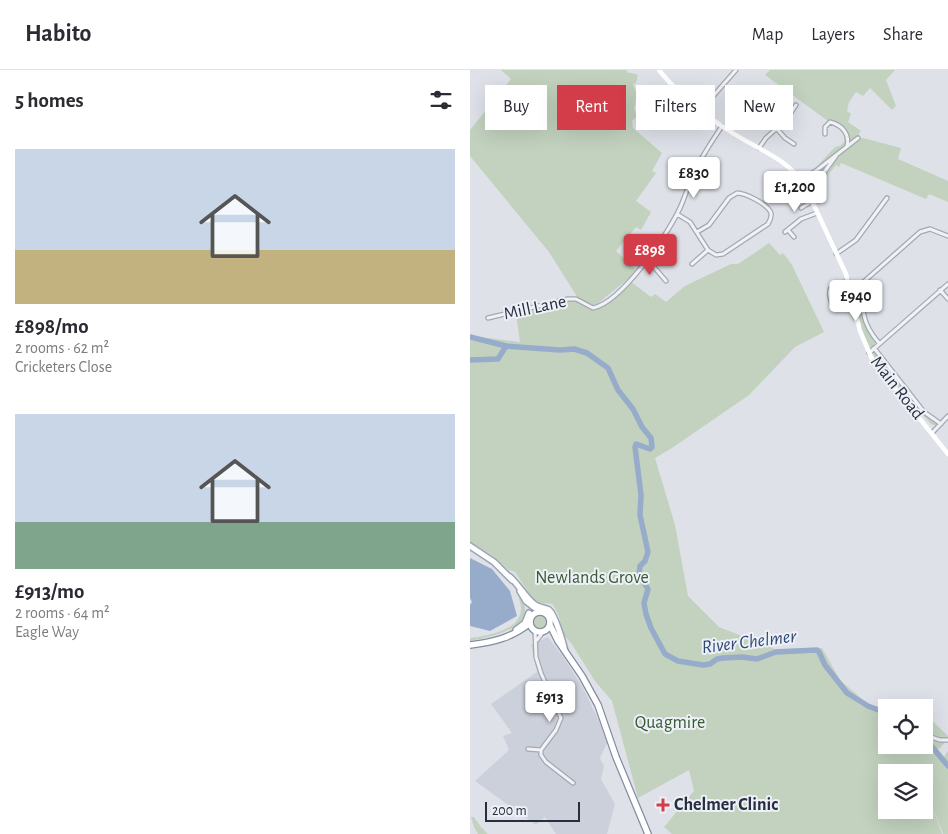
<!DOCTYPE html>
<meta charset="utf-8">
<style>
body{margin:0;font-family:"Alegreya Sans",sans-serif;background:#f7f7f7;color:#2b2b33;height:100vh;display:flex;flex-direction:column;font-size:19px;white-space:nowrap}
*{box-sizing:border-box;margin:0}
p{font-size:16px;color:#7c7c81}
.icon{flex:none;width:28px;height:28px;fill:none;stroke:currentColor;stroke-width:2;stroke-linecap:round;stroke-linejoin:round}
.map{position:relative;flex:1;overflow:hidden}
.side{display:flex;flex-direction:column;background:#fff;width:470px}
.side>*{flex:none}
.guide{position:absolute;left:15px;top:15px;width:388px;height:45px;display:flex;gap:10px}
.buttons{position:absolute;left:408px;top:629px;display:grid;gap:10px}
.buttons a{display:grid;place-items:center;width:55px;height:55px;border-radius:0px;background:#fff;box-shadow:0 5px 20px #0002;font-size:25px}
.scale{position:absolute;left:15px;bottom:12px;width:95px;box-sizing:border-box;padding-left:5px;border:2px solid #262e3f;border-top:0;font-size:14px;line-height:18px;white-space:nowrap;color:#262e3f;-webkit-text-stroke:4px #edf0f6;paint-order:stroke}
.price{position:absolute;translate:-50% -42px;padding:0 11px;border-radius:5px;background:#fff;color:#222;font-size:16px;line-height:32px;filter:drop-shadow(0 1px 2px #0008)}
.price::after{content:'';position:absolute;left:50%;top:30px;width:15px;height:11px;margin-left:-8px;background:inherit;clip-path:polygon(0 0,100% 0,50% 100%)}
.price.on{background:#d33d49;color:#fff}
ul{padding:0;list-style:none}
li{display:grid;align-content:center;gap:10px;height:265px;padding:0 15px}
li span{display:grid;place-items:center;height:155px;border-radius:0px;color:#555}
li>.icon{margin-inline-start:auto}
span .icon{width:90px;height:90px;fill:#fffc;stroke-width:1}
li b{font-size:21px}
h2{display:flex;justify-content:space-between;align-items:center;height:60px;padding:0 15px;font-size:21px}
.tag{padding:0 18px;border-radius:0px;background:#fff;box-shadow:0 5px 20px #0002;font-size:18px;line-height:45px}
.tag.on{background:#d33d49;color:#fff}
header{display:flex;align-items:center;gap:30px;box-sizing:border-box;height:70px;padding:0 25px;background:#fff;border-bottom:1px solid #e1e1e2}
header strong{font-size:24px}
nav{display:flex;gap:28px;margin-inline-start:auto;font-size:18px}
main{display:flex;flex:1;min-height:0}
.map>svg:first-child{display:block}
.built{fill:#ccd0da}
.green{fill:#c2d2be;fill-rule:evenodd}
.water{fill:#97acca}
.lines{fill:none;stroke-linecap:round;stroke-linejoin:round}
.river{stroke:#97acca;stroke-width:5.5}
.minor-casing{stroke:#a3a8b2;stroke-width:5.5}
.primary-casing{stroke:#9ca4b4;stroke-width:8}
.trunk-casing{stroke:#848d9f;stroke-width:8}
.minor{stroke:#f0f2f6;stroke-width:3}
.secondary{stroke:#fff;stroke-width:4.5}
.primary{stroke:#fff;stroke-width:5}
.trunk{stroke:#fff;stroke-width:5.5}
.poi-dot{fill:#d33d49;stroke:#edf0f6;stroke-width:2}
.labels{text-anchor:middle;dominant-baseline:central;stroke-width:4;stroke-linejoin:round;paint-order:stroke}
.street-label{font-size:18px;fill:#262e3f;stroke:#edf0f6}
.park-label{font-size:18px;fill:#385b33;stroke:#edf0f6}
.poi-label{font-size:18px;font-weight:bold;fill:#262e3f;stroke:#edf0f6;text-anchor:start}
.water-label{font-size:19px;font-style:italic;fill:#2f4975;stroke:#edf0f6}
</style>
<header>
<strong>Habito</strong>
<nav><a>Map</a><a>Layers</a><a>Share</a></nav>
</header>
<main>
<section class="side">
<h2>5 homes<svg class="icon" aria-label="filters" viewBox="0 0 24 24"><path d="M4 7h16M4 17h16"/><circle cx="9" cy="7" r="2"/><circle cx="15" cy="17" r="2"/></svg></h2>
<ul>
<li><span style="background:linear-gradient(#c9d6e8 65%,#c2b280 0)"><svg class="icon" aria-label="home" viewBox="0 0 24 24"><path d="M3 11l9-7 9 7M6 9v11h12V9"/></svg></span><div><b>£898/mo</b><p>2 rooms · 62 m²</p><p>Cricketers Close</p></div></li>
<li><span style="background:linear-gradient(#c9d6e8 70%,#7fa58c 0)"><svg class="icon" aria-label="home" viewBox="0 0 24 24"><path d="M3 11l9-7 9 7M6 9v11h12V9"/></svg></span><div><b>£913/mo</b><p>2 rooms · 64 m²</p><p>Eagle Way</p></div></li>
</ul>
</section>
<div class="map">
<svg width="478" height="764" viewBox="0 0 478 764">
<rect width="100%" height="100%" fill="#dee1e8"/>
<path class="built" d="M78 567 96 591 113 618 129 651 137 673 130 688 134 696 131 709 145 734 137 764H86L75 747 66 755 5 711 39 680 33 666 42 663 21 634 67 602 61 575Z"/>
<path class="green" d="M31 0H156L159 3H162L168 5 166 13 163 14 167 24 164 39 167 46 162 51 163 58 192 83 182 101 186 103 166 131 181 142 171 160 166 157 146 181 166 200 158 209 127 234 123 235 108 228 79 182 0 86V60L41 9Z
M300 0H425L416 10 426 36 422 40 400 18 393 26 386 22 379 32 377 41 381 44 378 52 391 61 386 68 388 69 393 68 431 78 428 89 478 111V132L459 124 456 129 371 93 369 97 366 95 344 124 336 108 365 77 370 76 374 72 376 60 366 53 358 51 295 5Z
M299 173 310 185 313 183 322 195 354 262 325 277 279 325 202 378 185 388 205 455 218 526 249 557 305 579 352 578 370 610 399 635 416 638V675H454V643L478 666V669L467 681 473 688 478 681V764H473L462 735 472 764H202L194 757 224 721 219 700 168 728 142 631 125 611 101 573 91 562C91 551 89 543 82 534L70 533 62 528 45 502 39 500 23 486 0 472V264L2 266 50 272 46 244 102 230 124 240 135 235 161 212 181 227 185 224 196 232 215 216 261 194H268ZM416 702H454V740H416Z
M388 218 391 219C393 224 391 229 391 235 390 249 398 261 406 273L400 279H399C391 261 387 241 385 222Z
M404 281 423 305 419 308 402 284Z
M423 305 453 343 467 353 466 356 461 354 420 309Z
M48 526 55 536V550C38 563 21 567 0 571V568C17 566 52 560 51 538 51 534 49 529 48 526Z
M62 551a8 8 0 1 1 16 0a8 8 0 1 1-16 0Z
M440 630 448 637H421Z
M1 747H4L10 756 18 764H8L4 757Z"/>
<path class="water" d="M0 488 22 499 40 521 47 546 20 561 0 556V535L2 532 0 528Z"/>
<g class="lines">
<path class="river" d="M0 267 36 276 90 280 104 279 117 283 138 298 148 320 163 339 172 357 181 368 182 377 180 379 166 374 165 377 171 425 170 445 178 482 175 491 170 496 169 505 178 519 174 533 176 544 181 558 195 584 208 591 233 595 240 594 247 589 253 588 272 587 287 589 306 582 347 580 349 582 355 595 377 623 398 636 416 643
M0 290 28 289 36 276
M454 667 478 696"/>
<g class="minor-casing">
<path id="minor" d="M285 23 297 32 320 44
M231 40 266 0
M307 59 315 68 324 74
M355 64V57L360 52C372 55 380 64 377 76
M289 78 296 68 316 50 326 35
M331 110 347 100 388 68
M340 126 343 123 355 101 366 86
M331 138 341 132
M207 144 220 152 238 180 246 185 253 184 298 154C300 150 302 147 301 143 298 134 275 123 267 123L259 128 239 155 227 162
M318 160 324 167
M315 162 331 149 347 143
M366 184 386 170 417 128
M178 190 196 211
M222 194 238 180
M390 215C397 222 391 236 394 245 396 256 402 265 409 273
M380 219 390 215 450 162 460 159 478 166
M470 220 478 229
M362 234C355 216 362 216 378 211
M18 248 98 229H106L123 238C152 232 198 164 210 138 216 125 219 111 226 99 233 84 243 70 252 56
M404 278 454 342 471 354
M399 283 478 214
M462 363 478 346
M65 561 66 587 71 603 91 648 86 660 71 680V685L76 692 103 713
M67 570 73 562
M461 667 470 670H478
M58 679 71 680"/>
</g>
<g class="primary-casing">
<path id="primary" d="M0 476 24 492 42 510
M40 507C49 515 55 527 64 534 68 538 74 537 79 540 85 545 93 572 95 581
M50 521 56 531 69 541
M46 560 55 553 59 543"/>
</g>
<g class="trunk-casing">
<path id="trunk" d="M60 552a10 10 0 1 1 20 0a10 10 0 1 1-20 0Z
M80 555 88 571 112 606 128 635 146 687 178 764
M0 575C23 572 42 568 60 553"/>
</g>
<use href="#minor" class="minor"/>
<path class="secondary" d="M189 0C208 24 233 44 258 60 284 78 318 88 335 116L376 204 390 261 402 289 478 384"/>
<use href="#primary" class="primary"/>
<use href="#trunk" class="trunk"/>
</g>
<path class="poi-dot" d="M190.5 727.5h5v5h5v5h-5v5h-5v-5h-5v-5h5z"/>
<g class="labels">
<g class="street-label">
<text transform="translate(65 238) rotate(-12)">Mill Lane</text>
<text transform="translate(427 318) rotate(52)">Main Road</text>
</g>
<g class="park-label">
<text x="122" y="508">Newlands Grove</text>
<text x="200" y="653">Quagmire</text>
</g>
<g class="poi-label">
<text x="204" y="735">Chelmer Clinic</text>
</g>
<g class="water-label">
<text transform="translate(279 572) rotate(-7)">River Chelmer</text>
</g>
</g>
</svg>
<div class="buttons">
<a><svg class="icon" aria-label="locate" viewBox="0 0 24 24"><circle cx="12" cy="12" r="6"/><path d="M12 2v4M12 18v4M2 12h4M18 12h4"/></svg></a>
<a><svg class="icon" aria-label="layers" viewBox="0 0 24 24"><path d="M12 4l9 5-9 5-9-5zM3 14l9 5 9-5"/></svg></a>
</div>
<div class="scale">200 m</div>
<b class="price" style="left:224px;top:129px">£830</b>
<b class="price" style="left:325px;top:143px">£1,200</b>
<b class="price on" style="left:180px;top:206px">£898</b>
<b class="price" style="left:386px;top:252px">£940</b>
<b class="price" style="left:80px;top:653px">£913</b>
<div class="guide">
<a class="tag">Buy</a>
<a class="tag on">Rent</a>
<a class="tag">Filters</a>
<a class="tag">New</a>
</div>
</div>
</main>
